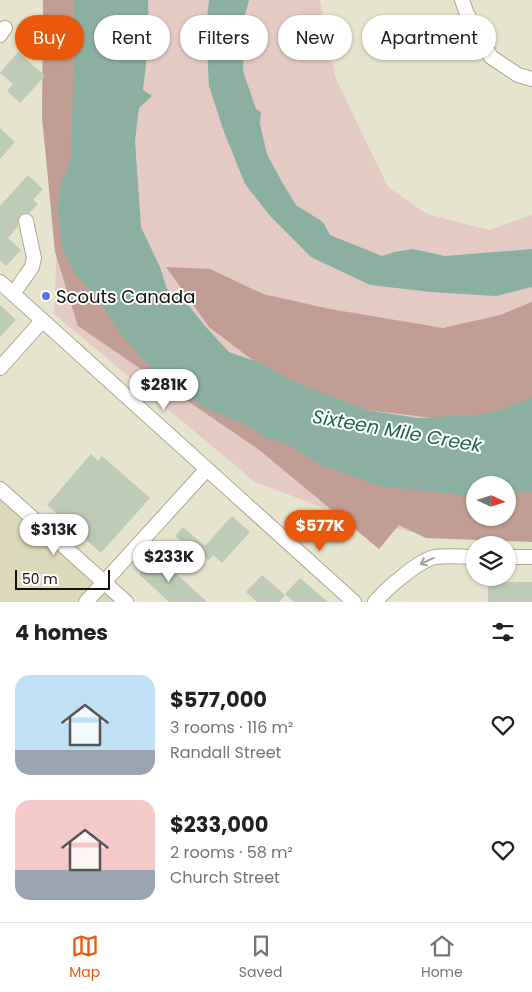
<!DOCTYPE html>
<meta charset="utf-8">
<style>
body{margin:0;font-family:Poppins,sans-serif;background:#f6f6f6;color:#202124;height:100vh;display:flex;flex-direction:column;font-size:19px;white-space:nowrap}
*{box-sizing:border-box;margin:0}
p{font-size:16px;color:#757577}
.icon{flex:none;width:28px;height:28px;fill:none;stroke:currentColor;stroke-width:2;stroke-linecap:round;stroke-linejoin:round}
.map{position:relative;height:602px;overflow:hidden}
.side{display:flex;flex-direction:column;background:#fff;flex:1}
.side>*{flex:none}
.top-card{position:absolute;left:15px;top:15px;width:502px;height:45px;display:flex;gap:10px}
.needle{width:32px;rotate:94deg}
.tools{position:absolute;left:466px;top:476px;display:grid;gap:10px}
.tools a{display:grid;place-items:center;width:50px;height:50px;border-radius:50%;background:#fff;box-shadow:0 1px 4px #0004;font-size:25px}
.scale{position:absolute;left:15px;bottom:12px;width:95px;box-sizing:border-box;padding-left:5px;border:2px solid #111109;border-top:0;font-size:14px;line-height:18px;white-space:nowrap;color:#111109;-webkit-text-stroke:4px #fff;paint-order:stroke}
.price{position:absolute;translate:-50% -42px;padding:0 11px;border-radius:18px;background:#fff;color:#222;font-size:16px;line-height:32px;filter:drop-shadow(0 1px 2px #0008)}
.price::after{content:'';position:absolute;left:50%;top:30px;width:15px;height:11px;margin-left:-8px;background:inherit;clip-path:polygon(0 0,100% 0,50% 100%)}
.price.current{background:#ea580c;color:#fff}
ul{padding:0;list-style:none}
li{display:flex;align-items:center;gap:15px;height:125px;padding:0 15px}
li span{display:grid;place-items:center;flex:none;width:140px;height:100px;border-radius:15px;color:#555}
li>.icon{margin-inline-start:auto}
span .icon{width:60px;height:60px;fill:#fffc;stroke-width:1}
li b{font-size:21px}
h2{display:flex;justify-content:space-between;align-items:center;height:60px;padding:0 15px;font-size:21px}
.pill{padding:0 18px;border-radius:22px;background:#fff;box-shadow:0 1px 4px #0004;font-size:18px;line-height:45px}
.pill.current{background:#ea580c;color:#fff}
.dock{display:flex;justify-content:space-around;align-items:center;height:70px;border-top:1px solid #e0e0e0;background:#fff;font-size:14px;color:#757577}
.dock a{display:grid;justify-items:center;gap:2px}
.dock .current{color:#ea580c}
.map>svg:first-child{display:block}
.built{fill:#dcd9ba}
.green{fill:#e4cac3;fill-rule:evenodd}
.forest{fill:#c19d94;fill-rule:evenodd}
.water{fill:#8bb0a2}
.building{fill:#bccab6}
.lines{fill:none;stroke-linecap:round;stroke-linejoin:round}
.minor-casing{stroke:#aaa893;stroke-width:16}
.minor{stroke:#fff;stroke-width:14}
.oneway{stroke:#a0a09d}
.poi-dot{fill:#5c72e9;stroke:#fff;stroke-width:2}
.labels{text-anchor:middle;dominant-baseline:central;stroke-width:4;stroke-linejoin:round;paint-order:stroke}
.poi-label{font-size:18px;fill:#111109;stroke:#fff;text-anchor:start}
.water-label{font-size:19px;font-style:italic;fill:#206350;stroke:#fff}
</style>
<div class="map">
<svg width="532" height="602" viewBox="0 0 532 602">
<rect width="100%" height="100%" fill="#e6e4cd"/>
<path class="built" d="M0 498 115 602H0Z"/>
<path class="green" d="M48 0H320L336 79 388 187 427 214 489 230 532 215V534L410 532 337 513 255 482 54 314 60 180ZM475 485H508V518H475Z"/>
<path class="forest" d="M43 0H89L76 127 183 377 532 471V542L426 538 399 525 379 549 258 449 78 326 55 252 42 117ZM475 485H508V518H475Z
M166 267 210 269 263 294 330 309 443 328 500 315 532 302V404L492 418 441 419 351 408 304 391 259 365 209 327Z"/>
<path class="water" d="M74 0H148L149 37 143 90 152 96 139 108 135 141 141 227 160 267 167 289 186 302 205 326 229 352 260 363 295 382 366 410 418 418 479 415 507 408 532 398V491L508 495V485H475V497L400 488 382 487 321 465 287 444 266 438 246 425 203 407 177 388 144 361 119 332 99 300 75 274 62 247 57 206 61 184 71 158 74 58Z
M209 0H249L245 15 243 71 256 109 261 112 260 124 267 154 282 182 296 205 323 222 330 235 382 256 394 252 413 249 445 256 532 249V287L496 296 431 292 370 285 311 257 271 217 245 184 224 132 209 86 206 27Z"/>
<path class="building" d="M18 52 45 76 20 103 7 91 13 84 0 73Z
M0 128 15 142 0 159Z
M28 175 43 189 33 200 38 204 29 213 25 212 20 215 18 219V226L8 238 21 250 6 266 0 260V206Z
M0 305 16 320 0 337Z
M91 454 98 461 102 456 150 498 101 553 47 505Z
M232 516 250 532 222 563 213 555 209 560 200 552 197 555 175 536 183 527 205 546Z
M156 555 207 602H169L139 574Z
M262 575 285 595 279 602H257L246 592Z
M300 578 328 602H294L285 594Z
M493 582H532V602H488V587Z"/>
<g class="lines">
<g class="minor-casing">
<path id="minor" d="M462 0 467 14 491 57 518 75 532 79
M0 35 5 28
M0 282 354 602
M13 294 32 267 34 258 26 221
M0 368 42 321
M0 489 126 602
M508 557H532
M86 602 207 469
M375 602C386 589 419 560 435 557 448 555 462 557 475 557"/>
</g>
<use href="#minor" class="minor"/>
</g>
<defs><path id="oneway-shaft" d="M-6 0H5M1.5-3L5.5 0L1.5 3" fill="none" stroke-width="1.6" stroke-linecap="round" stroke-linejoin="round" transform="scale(1.25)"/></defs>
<use class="oneway" href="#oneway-shaft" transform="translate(427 561) rotate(155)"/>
<circle class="poi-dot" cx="46" cy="296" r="5"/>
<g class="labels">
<g class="poi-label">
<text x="56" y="296">Scouts Canada</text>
</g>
<g class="water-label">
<text transform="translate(397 431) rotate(10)">Sixteen Mile Creek</text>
</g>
</g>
</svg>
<div class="tools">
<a><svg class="needle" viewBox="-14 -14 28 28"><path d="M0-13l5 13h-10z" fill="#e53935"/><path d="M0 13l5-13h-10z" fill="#757577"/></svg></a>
<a><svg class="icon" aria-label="layers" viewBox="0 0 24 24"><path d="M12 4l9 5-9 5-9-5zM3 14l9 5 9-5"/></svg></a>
</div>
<div class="scale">50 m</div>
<b class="price" style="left:164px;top:411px">$281K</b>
<b class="price current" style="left:320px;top:552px">$577K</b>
<b class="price" style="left:54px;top:556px">$313K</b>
<b class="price" style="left:169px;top:583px">$233K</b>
<div class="top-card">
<a class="pill current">Buy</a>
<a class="pill">Rent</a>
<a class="pill">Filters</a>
<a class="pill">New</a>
<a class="pill">Apartment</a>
</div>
</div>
<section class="side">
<h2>4 homes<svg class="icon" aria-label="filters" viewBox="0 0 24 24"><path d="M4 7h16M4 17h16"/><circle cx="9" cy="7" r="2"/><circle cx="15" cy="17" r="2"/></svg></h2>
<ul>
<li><span style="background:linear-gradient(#bfe0f5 75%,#9aa5b1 0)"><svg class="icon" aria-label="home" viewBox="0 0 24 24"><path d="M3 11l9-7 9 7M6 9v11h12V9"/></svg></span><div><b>$577,000</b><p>3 rooms · 116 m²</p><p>Randall Street</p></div><svg class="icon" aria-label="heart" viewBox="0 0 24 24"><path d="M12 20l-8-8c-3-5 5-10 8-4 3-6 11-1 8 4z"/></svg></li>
<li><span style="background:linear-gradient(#f6c9c9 70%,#9aa5b1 0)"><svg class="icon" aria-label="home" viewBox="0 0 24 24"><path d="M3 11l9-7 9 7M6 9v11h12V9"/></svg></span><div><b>$233,000</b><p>2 rooms · 58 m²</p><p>Church Street</p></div><svg class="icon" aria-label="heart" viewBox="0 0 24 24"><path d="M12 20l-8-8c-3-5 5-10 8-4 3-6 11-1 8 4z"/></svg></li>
</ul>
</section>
<nav class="dock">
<a class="current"><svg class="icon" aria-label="map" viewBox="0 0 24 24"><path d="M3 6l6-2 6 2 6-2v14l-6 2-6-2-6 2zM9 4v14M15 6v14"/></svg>Map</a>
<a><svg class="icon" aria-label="saved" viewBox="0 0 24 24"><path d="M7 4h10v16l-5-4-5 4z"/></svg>Saved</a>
<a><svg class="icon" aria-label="home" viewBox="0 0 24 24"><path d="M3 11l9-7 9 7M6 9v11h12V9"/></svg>Home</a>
</nav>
